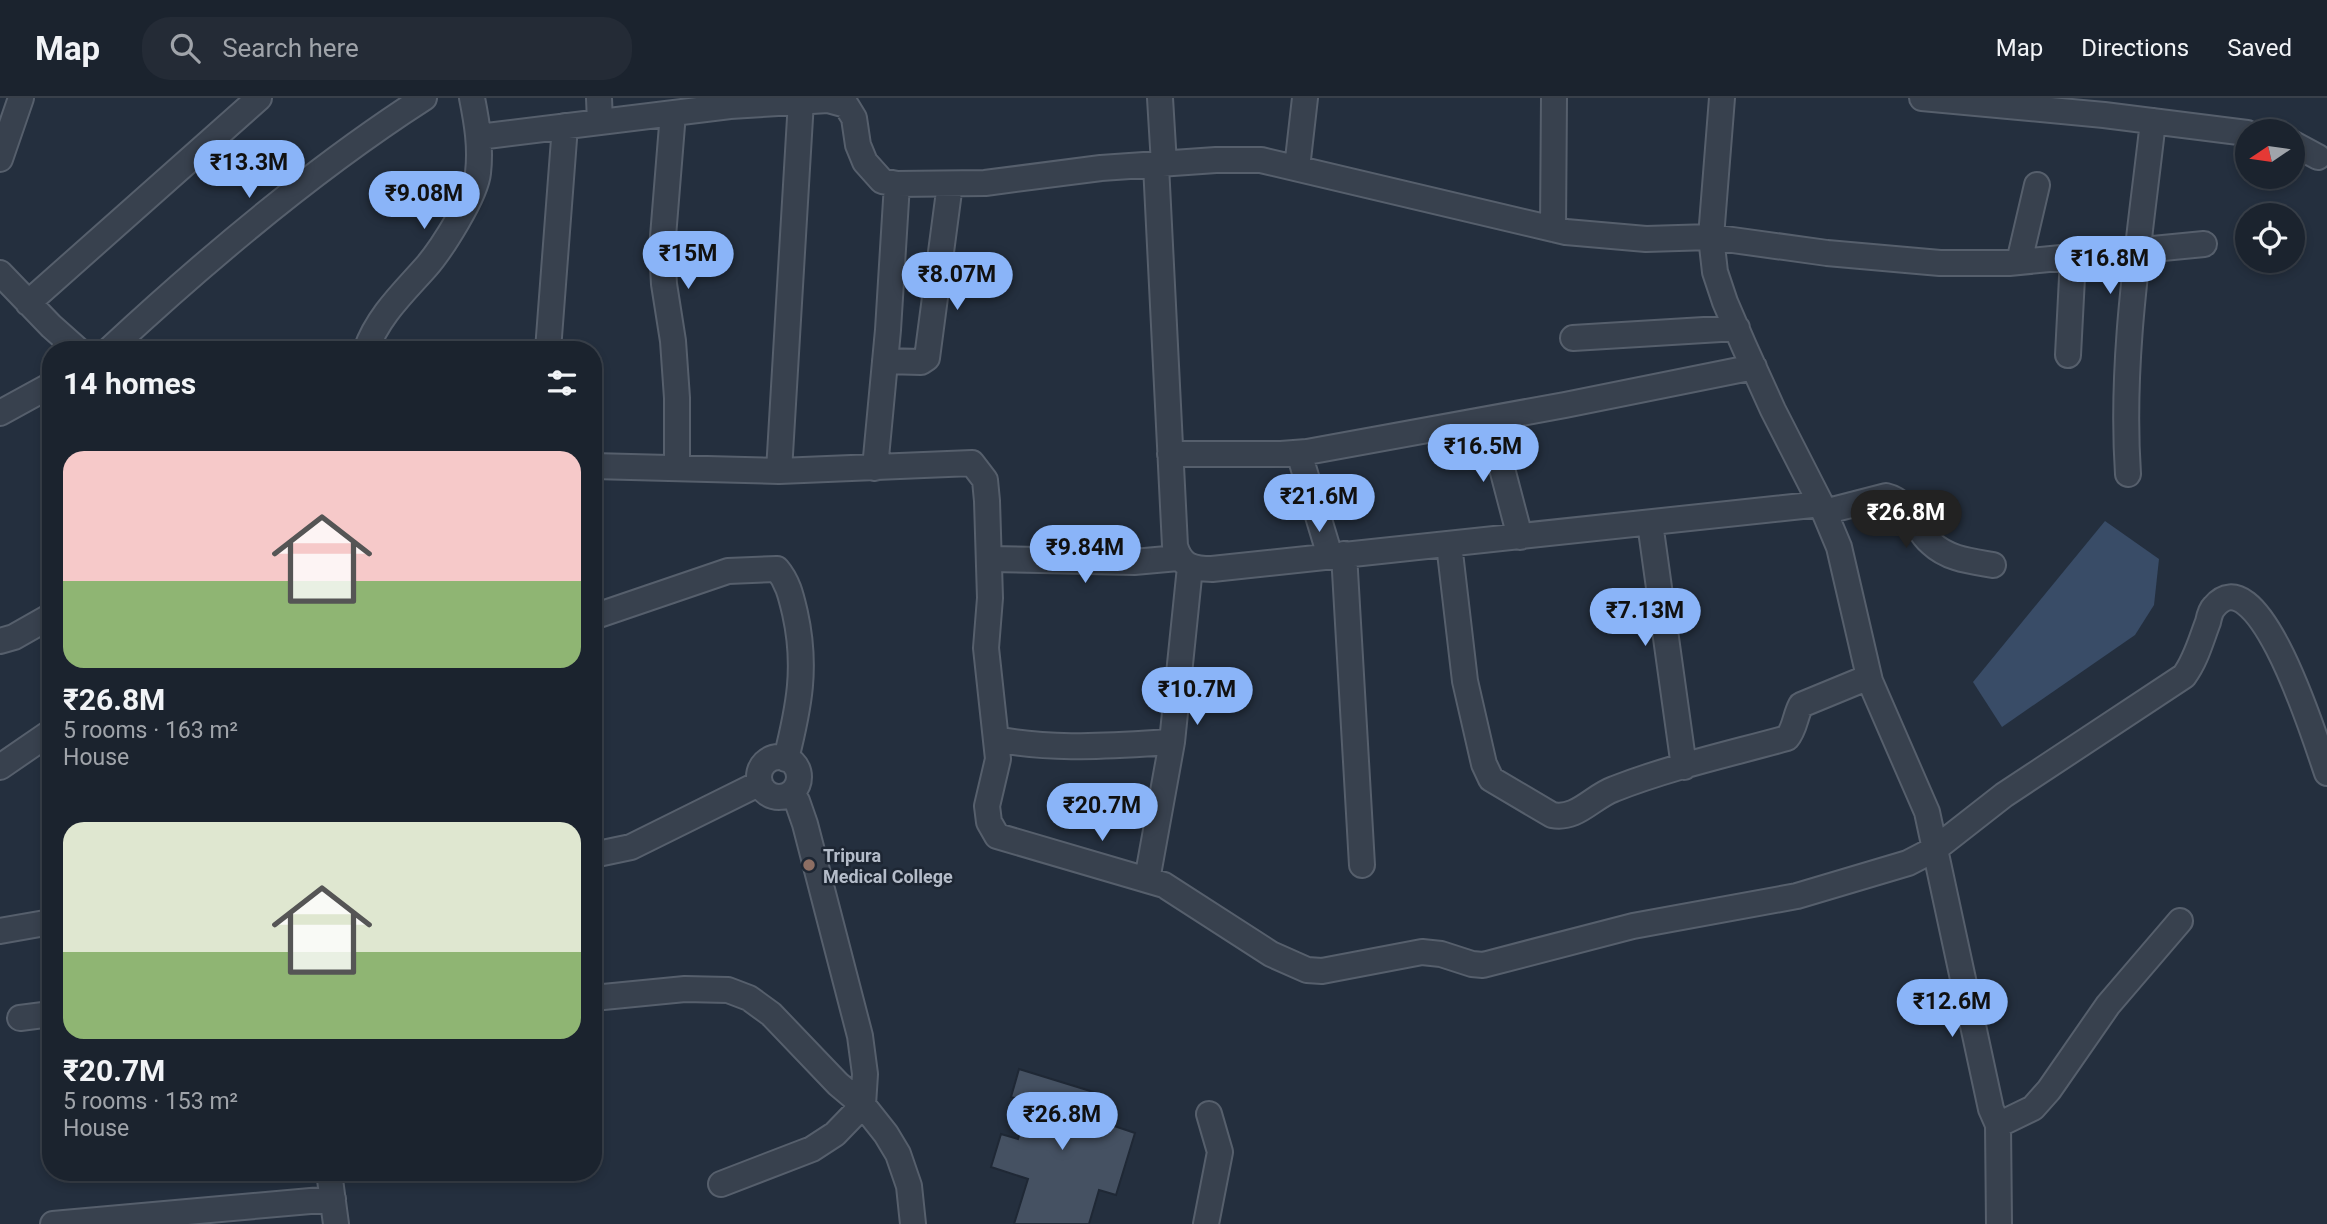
<!DOCTYPE html>
<meta charset="utf-8">
<style>
body{margin:0;font-family:Roboto,sans-serif;background:#242b36;color:#f1f3f6;height:100vh;display:flex;flex-direction:column;font-size:26px;white-space:nowrap}
*{box-sizing:border-box;margin:0}
p{font-size:23px;color:#a0a4aa}
.icon{flex:none;width:38px;height:38px;fill:none;stroke:currentColor;stroke-width:2;stroke-linecap:round;stroke-linejoin:round}
.map{position:relative;flex:1;overflow:hidden}
.drawer{position:absolute;left:42px;top:243px;width:560px;height:840px;display:flex;flex-direction:column;background:#1b232e;border-radius:28px;box-shadow:0 4px 10px #0003,0 0 0 2px #39404a}
.drawer>*{flex:none}
.needle{width:46px;rotate:257deg}
.tools{position:absolute;left:2235px;top:21px;display:grid;gap:14px}
.tools a{display:grid;place-items:center;width:70px;height:70px;border-radius:50%;background:#1b232e;box-shadow:0 4px 10px #0003,0 0 0 2px #39404a;font-size:35px}
.price{position:absolute;translate:-50% -60px;padding:0 16px;border-radius:24px;background:#8ab4f8;color:#111;font-size:23px;line-height:46px;filter:drop-shadow(0 2px 4px #0008)}
.price::after{content:'';position:absolute;left:50%;top:42px;width:21px;height:16px;margin-left:-10px;background:inherit;clip-path:polygon(0 0,100% 0,50% 100%)}
.price.current{background:#222;color:#fff}
ul{padding:0;list-style:none}
li{display:grid;align-content:center;gap:14px;height:371px;padding:0 21px}
li span{display:grid;place-items:center;height:217px;border-radius:21px;color:#555}
li>.icon{margin-inline-start:auto}
span .icon{width:126px;height:126px;fill:#fffc;stroke-width:1}
li b{font-size:30px}
h2{display:flex;justify-content:space-between;align-items:center;height:84px;padding:0 21px;font-size:30px}
header{display:flex;align-items:center;gap:42px;box-sizing:border-box;height:98px;padding:0 35px;background:#1b232e;border-bottom:2px solid #39404a}
header strong{font-size:33px}
nav{display:flex;gap:38px;margin-inline-start:auto;font-size:24px}
.search{width:490px;height:63px;background:#242b36;display:flex;align-items:center;gap:18px;box-sizing:border-box;padding:0 24px;border-radius:28px;color:#a0a4aa;font-size:26px}
.map>svg:first-child{display:block}
.water{fill:#394c67}
.building{fill:#455162;stroke:#1f2835;stroke-width:2}
.lines{fill:none;stroke-linecap:round;stroke-linejoin:round}
.minor-casing{stroke:#565f6c;stroke-width:28}
.minor{stroke:#38414e;stroke-width:24}
.education-dot{fill:#8d6e63;stroke:#1d2633;stroke-width:2.5}
.labels{text-anchor:middle;dominant-baseline:central;stroke-width:5;stroke-linejoin:round;paint-order:stroke}
.poi-label{font-size:18px;font-weight:bold;fill:#b4bcc9;stroke:#1d2633;text-anchor:start}
</style>
<header>
<strong>Map</strong>
<div class="search"><svg class="icon" aria-label="search" viewBox="0 0 24 24"><circle cx="10" cy="10" r="6"/><path d="M15 15l6 6"/></svg>Search here</div>
<nav><a>Map</a><a>Directions</a><a>Saved</a></nav>
</header>
<div class="map">
<svg width="2327" height="1126" viewBox="0 0 2327 1126">
<rect width="100%" height="100%" fill="#242f3e"/>
<path class="water" d="M2105 423 2159 461 2154 507 2135 537 2002 629 1973 584Z"/>
<path class="building" d="M1019 971 1100 996 1095 1013 1105 1016 1102 1024 1135 1035 1116 1097 1099 1092 1089 1126H1014L1028 1081 991 1069 1001 1036 1018 1041 1029 1004 1011 999Z"/>
<g class="lines">
<g class="minor-casing">
<path id="minor" d="M599 0 600 24
M1160 0 1164 66
M1722 0 1711 139 1715 174 1725 204 1744 248 1773 312 1821 406 1839 449 1870 583 1927 714 1991 1011 1998 1027 1999 1126
M1922 0 2104 17 2247 35
M673 15 662 151 664 186 673 243 677 300V370
M479 39 730 8 828 2 846 7 854 20 858 47 865 64 882 83 897 86 985 85 1101 70 1216 62H1261L1566 134 1646 141 1711 139 1827 155 1940 165H2009L2204 146
M2292 45 2318 59
M0 61 21 0
M1156 67 1175 448C1181 468 1192 471 1212 471L1821 406
M1297 70 1305 0
M1553 131 1554 0
M2019 164 2037 87
M0 175 51 228 78 252
M28 205 259 0
M1573 240 1737 230
M109 252C207 161 312 72 424 0
M366 252C378 218 403 195 426 169 441 152 476 97 478 75 481 49 477 25 472 0
M548 252 565 28
M2068 257 2073 160
M885 263 921 264 927 260 950 86
M0 315 51 287
M1489 321 1520 439
M1299 355 1330 458
M1170 356H1281L1307 354 1565 307 1754 269
M593 368 779 373 972 365 985 382 987 403 990 500 986 550 998 661 987 708 989 724 997 738 1164 787 1271 856 1307 872 1322 873 1422 854 1441 856 1472 866 1483 867 1633 828 1797 798 1908 765 1935 751 2004 697 2184 578C2196 562 2201 542 2208 524 2209 519 2211 512 2214 509 2259 454 2318 650 2327 675
M875 370 888 232 897 86
M779 373 801 3
M2128 376C2120 258 2140 140 2153 23
M1824 414 1886 398C1911 404 1914 431 1931 445 1948 461 1970 463 1993 467
M1650 425 1684 669
M1449 446 1465 583 1484 666 1491 681 1552 717C1577 722 1592 699 1614 691 1670 669 1729 656 1787 640 1795 631 1795 618 1801 607L1869 579
M1344 456 1362 767
M990 461 1134 464 1178 460
M593 519 728 473 777 471C788 484 791 498 795 515 807 569 799 609 786 661
M0 543 14 539 51 518
M996 641C1055 653 1113 647 1172 644
M759 679a20 20 0 1 1 40 0a20 20 0 1 1-40 0Z
M0 669 51 634
M593 757 631 749 760 685
M1147 782 1172 644 1190 469
M0 833 51 824
M593 900 685 891 728 892 749 900 771 916 838 986 863 1007 886 1036 898 1056 909 1088 913 1126
M20 920 51 916
M1998 1027 2033 1010 2049 992 2108 907 2180 823
M329 1074 336 1126
M721 1086 812 1051 835 1036 863 1007 865 976 860 938 805 726 797 703 790 697
M53 1126 333 1101
M1206 1126 1220 1054 1209 1016"/>
</g>
<use href="#minor" class="minor"/>
</g>
<circle class="education-dot" cx="809" cy="767" r="7"/>
<g class="labels">
<g class="poi-label">
<text x="823" y="757">Tripura<tspan x="823" dy="21">Medical College</tspan></text>
</g>
</g>
</svg>
<div class="tools">
<a><svg class="needle" viewBox="-14 -14 28 28"><path d="M0-13l5 13h-10z" fill="#e53935"/><path d="M0 13l5-13h-10z" fill="#a0a4aa"/></svg></a>
<a><svg class="icon" aria-label="locate" viewBox="0 0 24 24"><circle cx="12" cy="12" r="6"/><path d="M12 2v4M12 18v4M2 12h4M18 12h4"/></svg></a>
</div>
<b class="price" style="left:249px;top:102px">₹13.3M</b>
<b class="price" style="left:424px;top:133px">₹9.08M</b>
<b class="price" style="left:688px;top:193px">₹15M</b>
<b class="price" style="left:2110px;top:198px">₹16.8M</b>
<b class="price" style="left:957px;top:214px">₹8.07M</b>
<b class="price" style="left:1483px;top:386px">₹16.5M</b>
<b class="price" style="left:1319px;top:436px">₹21.6M</b>
<b class="price current" style="left:1906px;top:452px">₹26.8M</b>
<b class="price" style="left:1085px;top:487px">₹9.84M</b>
<b class="price" style="left:1645px;top:550px">₹7.13M</b>
<b class="price" style="left:1197px;top:629px">₹10.7M</b>
<b class="price" style="left:1102px;top:745px">₹20.7M</b>
<b class="price" style="left:1952px;top:941px">₹12.6M</b>
<b class="price" style="left:1062px;top:1054px">₹26.8M</b>
<section class="drawer">
<h2>14 homes<svg class="icon" aria-label="filters" viewBox="0 0 24 24"><path d="M4 7h16M4 17h16"/><circle cx="9" cy="7" r="2"/><circle cx="15" cy="17" r="2"/></svg></h2>
<ul>
<li><span style="background:linear-gradient(#f6c9c9 60%,#8fb573 0)"><svg class="icon" aria-label="home" viewBox="0 0 24 24"><path d="M3 11l9-7 9 7M6 9v11h12V9"/></svg></span><div><b>₹26.8M</b><p>5 rooms · 163 m²</p><p>House</p></div></li>
<li><span style="background:linear-gradient(#dfe7d0 60%,#8fb573 0)"><svg class="icon" aria-label="home" viewBox="0 0 24 24"><path d="M3 11l9-7 9 7M6 9v11h12V9"/></svg></span><div><b>₹20.7M</b><p>5 rooms · 153 m²</p><p>House</p></div></li>
</ul>
</section>
</div>
